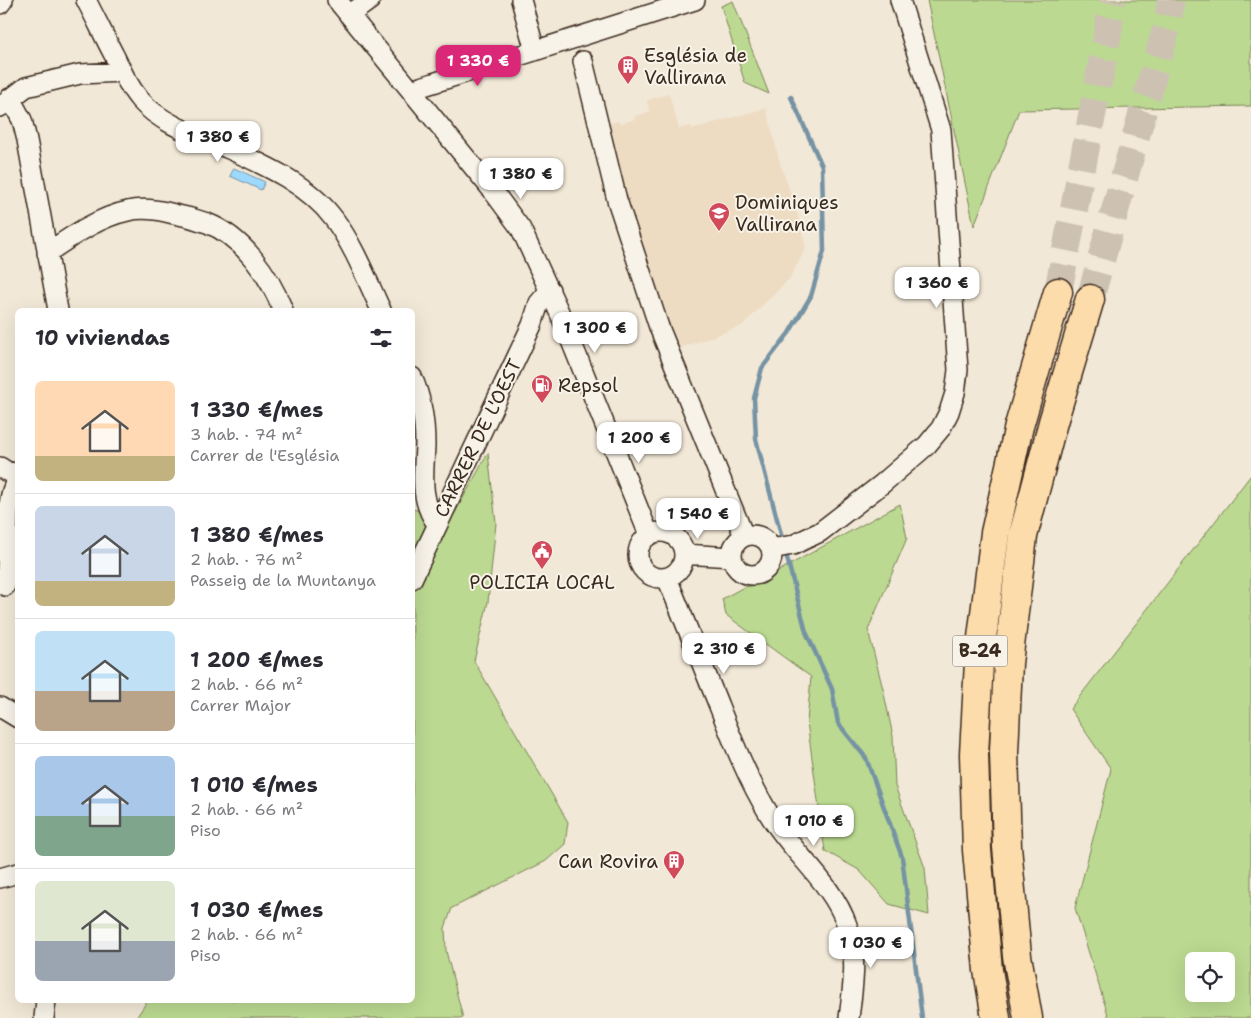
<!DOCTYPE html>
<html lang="es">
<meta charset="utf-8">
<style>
body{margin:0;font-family:"Shantell Sans",sans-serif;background:#f7f7f7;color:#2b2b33;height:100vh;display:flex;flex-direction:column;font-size:19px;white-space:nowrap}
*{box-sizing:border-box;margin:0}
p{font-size:16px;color:#7c7c81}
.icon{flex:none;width:28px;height:28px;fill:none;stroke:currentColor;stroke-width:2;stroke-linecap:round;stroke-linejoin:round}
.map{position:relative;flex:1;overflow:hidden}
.drawer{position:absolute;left:15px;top:308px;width:400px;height:695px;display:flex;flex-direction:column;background:#fff;border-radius:8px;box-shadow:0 5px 20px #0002}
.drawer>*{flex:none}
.tools{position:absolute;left:1185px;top:952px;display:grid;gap:10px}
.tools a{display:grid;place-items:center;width:50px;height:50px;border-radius:8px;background:#fff;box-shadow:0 5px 20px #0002;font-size:25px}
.price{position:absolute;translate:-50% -42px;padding:0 11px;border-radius:10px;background:#fff;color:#222;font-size:16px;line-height:32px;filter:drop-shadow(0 1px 2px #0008)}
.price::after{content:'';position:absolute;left:50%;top:30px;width:15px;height:11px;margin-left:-8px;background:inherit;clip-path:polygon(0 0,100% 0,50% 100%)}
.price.on{background:#db2777;color:#fff}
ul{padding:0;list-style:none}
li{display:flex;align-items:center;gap:15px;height:125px;padding:0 20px}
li+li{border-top:1px solid #e1e1e2}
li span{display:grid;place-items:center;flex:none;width:140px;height:100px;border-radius:8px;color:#555}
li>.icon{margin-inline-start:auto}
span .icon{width:60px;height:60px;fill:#fffc;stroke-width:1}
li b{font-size:21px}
h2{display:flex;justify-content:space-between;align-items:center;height:60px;padding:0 20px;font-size:21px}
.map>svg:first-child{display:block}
.built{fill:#eddbc2}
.green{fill:#bbd991;stroke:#7b8258;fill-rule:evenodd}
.water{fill:#9dd9fe;stroke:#7693a4}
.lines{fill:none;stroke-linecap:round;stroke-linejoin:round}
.stream{stroke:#7693a4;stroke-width:4.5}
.highway-tunnel{stroke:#cdc2b2;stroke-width:28;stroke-dasharray:28 14;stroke-linecap:butt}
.minor-casing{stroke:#3b2a1e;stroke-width:22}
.highway-casing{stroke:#3b2a1e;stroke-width:31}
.minor{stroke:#f7f3e8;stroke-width:19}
.highway{stroke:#fddcac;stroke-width:28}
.labels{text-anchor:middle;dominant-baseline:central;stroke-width:4;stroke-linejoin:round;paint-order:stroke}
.shield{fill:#f7f3e8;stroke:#73665b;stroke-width:1}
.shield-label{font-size:18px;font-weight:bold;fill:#3b2a1e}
.poi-label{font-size:19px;fill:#3b2a1e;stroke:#f7f3e8;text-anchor:start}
.street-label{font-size:19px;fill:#3b2a1e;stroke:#f7f3e8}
</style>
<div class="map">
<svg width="1251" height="1018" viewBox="0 0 1251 1018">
<rect width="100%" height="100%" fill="#f2e8d7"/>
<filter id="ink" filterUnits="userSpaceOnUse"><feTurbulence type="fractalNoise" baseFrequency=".02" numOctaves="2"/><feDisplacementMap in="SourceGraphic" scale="10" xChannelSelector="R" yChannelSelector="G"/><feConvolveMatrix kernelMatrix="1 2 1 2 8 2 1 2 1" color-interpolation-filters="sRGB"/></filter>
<g filter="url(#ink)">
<path class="built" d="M669 94 679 129 691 126 692 129 766 108 780 163 794 202 806 248 789 279 742 326 680 348 645 261 604 125 618 121 620 124 635 119V116L650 112 647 100Z"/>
<path class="green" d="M927 0H1251V106L1019 110 974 226Z
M733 1 769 94 745 83 721 6Z
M488 453 496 523 488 602 474 661 568 822 565 844 546 861 452 908 445 928 446 951 463 1018H136L148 1000H412L413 509 451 520Z
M1251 475V1018H1109L1075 908 1111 769 1070 709ZM1194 961H1226V994H1194Z
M900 504 907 538 868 630 883 689 893 736 895 786 925 868 929 915 889 904 859 870 825 851 807 722 811 677 726 615 722 599 744 587 764 584 782 569Z"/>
<path class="water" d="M234 168 265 182 261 190 230 176Z"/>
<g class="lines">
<path class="stream" d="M783 542 756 439 754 398 762 368 789 333 811 296 824 251 822 166 791 97
M785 550 806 632 832 689 838 723 866 758 902 857 922 1018"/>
<path class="highway-tunnel" d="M1058 292 1108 32 1112 0
M1090 299 1167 26 1171 0"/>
<g class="minor-casing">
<path id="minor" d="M86 0C96 19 105 38 115 57 122 72 129 87 140 100 162 125 199 136 229 149 267 166 309 185 334 219 354 246 367 280 381 310
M337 0 493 191 521 229 561 316 649 535
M521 0 535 51
M0 4 3 0
M349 15 370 0
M583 61 617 200 659 327 744 536
M411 90 695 0
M10 98 22 120 27 140 58 310
M0 107 26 87 80 74 122 72
M47 253C72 236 99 217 128 211 143 207 159 210 174 214 185 216 196 219 207 223 243 237 269 275 283 310
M412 377C422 399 425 421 425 445 424 473 419 500 437 524
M0 467 6 471 18 474
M638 555a23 23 0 1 1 46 0a23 23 0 1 1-46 0Z
M732 555a20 20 0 1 1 40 0a20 20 0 1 1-40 0Z
M771 549 793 545 820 532 882 484 927 445 941 428 949 412 955 393 958 370 941 130 900 0
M684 554 732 557
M667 578C684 619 700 660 717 701 732 739 747 778 769 814 792 853 832 882 847 925 858 955 853 986 849 1018
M412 579 532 325 539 303 550 290
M5 586C12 551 0 508 18 477
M0 707 18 718
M0 878 18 873
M44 1018 46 1000"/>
</g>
<g class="highway-casing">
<path id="highway" d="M996 1018 988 970 977 850 974 754 979 662 995 533 1019 426 1058 292
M1028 1018 1017 956 1007 847 1004 752 1008 663 1023 536 1053 422 1090 299"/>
</g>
<use href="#minor" class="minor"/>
<use href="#highway" class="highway"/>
</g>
</g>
<defs>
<g id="building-pin" transform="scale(1.125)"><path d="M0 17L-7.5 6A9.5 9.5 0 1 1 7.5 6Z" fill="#d1495b" stroke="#f7f3e8"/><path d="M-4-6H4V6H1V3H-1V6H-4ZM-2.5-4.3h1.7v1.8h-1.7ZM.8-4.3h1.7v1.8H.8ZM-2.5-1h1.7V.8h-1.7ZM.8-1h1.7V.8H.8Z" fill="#fff"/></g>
<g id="school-pin" transform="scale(1.125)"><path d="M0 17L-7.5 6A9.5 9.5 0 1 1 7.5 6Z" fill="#d1495b" stroke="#f7f3e8"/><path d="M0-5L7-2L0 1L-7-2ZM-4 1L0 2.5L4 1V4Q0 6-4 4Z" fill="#fff"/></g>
<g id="fuel-pin" transform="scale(1.125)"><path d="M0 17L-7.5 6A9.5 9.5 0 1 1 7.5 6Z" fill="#d1495b" stroke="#f7f3e8"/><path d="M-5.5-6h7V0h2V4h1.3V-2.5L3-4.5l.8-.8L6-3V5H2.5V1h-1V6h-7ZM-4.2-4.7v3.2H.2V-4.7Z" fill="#fff"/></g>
<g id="civic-pin" transform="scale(1.125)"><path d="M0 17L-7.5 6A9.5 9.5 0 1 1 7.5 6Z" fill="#d1495b" stroke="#f7f3e8"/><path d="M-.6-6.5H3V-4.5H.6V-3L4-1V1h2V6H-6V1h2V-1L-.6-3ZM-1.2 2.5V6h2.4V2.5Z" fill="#fff"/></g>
</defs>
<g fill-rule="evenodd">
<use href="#building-pin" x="628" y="66"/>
<use href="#school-pin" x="719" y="213"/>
<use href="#fuel-pin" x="542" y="385"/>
<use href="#civic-pin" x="542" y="551"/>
<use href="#building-pin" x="674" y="861"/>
</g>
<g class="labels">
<rect class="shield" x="952.5" y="635.5" width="55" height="31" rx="4"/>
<g class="shield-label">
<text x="980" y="651">B-24</text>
</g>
<g class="poi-label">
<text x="644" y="55">Església de<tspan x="644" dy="22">Vallirana</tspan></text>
<text x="735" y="202">Dominiques<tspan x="735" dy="22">Vallirana</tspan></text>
<text x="558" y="385">Repsol</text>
<text x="542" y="582" text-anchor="middle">POLICIA LOCAL</text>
<text x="658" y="861" text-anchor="end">Can Rovira</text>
</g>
<g class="street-label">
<text transform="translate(478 438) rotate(-64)">CARRER DE L'OEST</text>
</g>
</g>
</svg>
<div class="tools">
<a><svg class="icon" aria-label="locate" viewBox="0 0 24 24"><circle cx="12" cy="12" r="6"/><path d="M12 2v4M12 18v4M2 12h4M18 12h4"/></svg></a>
</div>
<b class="price on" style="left:478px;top:87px">1 330 €</b>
<b class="price" style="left:218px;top:163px">1 380 €</b>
<b class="price" style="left:521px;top:200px">1 380 €</b>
<b class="price" style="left:937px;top:309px">1 360 €</b>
<b class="price" style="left:595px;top:354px">1 300 €</b>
<b class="price" style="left:639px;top:464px">1 200 €</b>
<b class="price" style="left:698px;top:540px">1 540 €</b>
<b class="price" style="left:724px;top:675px">2 310 €</b>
<b class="price" style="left:814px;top:847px">1 010 €</b>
<b class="price" style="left:871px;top:969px">1 030 €</b>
<section class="drawer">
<h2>10 viviendas<svg class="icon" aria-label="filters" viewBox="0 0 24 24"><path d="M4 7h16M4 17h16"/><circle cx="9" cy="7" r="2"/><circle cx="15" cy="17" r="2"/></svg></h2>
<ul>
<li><span style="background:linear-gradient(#ffd9b3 75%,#c2b280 0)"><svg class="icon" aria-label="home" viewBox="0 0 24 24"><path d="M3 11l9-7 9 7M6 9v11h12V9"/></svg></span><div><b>1 330 €/mes</b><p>3 hab. · 74 m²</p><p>Carrer de l'Església</p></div></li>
<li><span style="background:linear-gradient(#c9d6e8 75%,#c2b280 0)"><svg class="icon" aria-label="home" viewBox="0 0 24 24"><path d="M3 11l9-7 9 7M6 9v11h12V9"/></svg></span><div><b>1 380 €/mes</b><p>2 hab. · 76 m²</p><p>Passeig de la Muntanya</p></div></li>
<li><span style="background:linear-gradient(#bfe0f5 60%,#b9a48a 0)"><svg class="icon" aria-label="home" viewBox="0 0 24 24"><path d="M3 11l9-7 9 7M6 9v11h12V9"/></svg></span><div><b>1 200 €/mes</b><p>2 hab. · 66 m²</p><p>Carrer Major</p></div></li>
<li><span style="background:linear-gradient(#a9c7e8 60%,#7fa58c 0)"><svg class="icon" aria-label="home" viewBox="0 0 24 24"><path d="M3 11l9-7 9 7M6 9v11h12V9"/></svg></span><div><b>1 010 €/mes</b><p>2 hab. · 66 m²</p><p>Piso</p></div></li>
<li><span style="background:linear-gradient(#dfe7d0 60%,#9aa5b1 0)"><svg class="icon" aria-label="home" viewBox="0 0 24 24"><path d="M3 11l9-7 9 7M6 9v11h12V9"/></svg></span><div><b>1 030 €/mes</b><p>2 hab. · 66 m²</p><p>Piso</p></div></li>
</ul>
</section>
</div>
